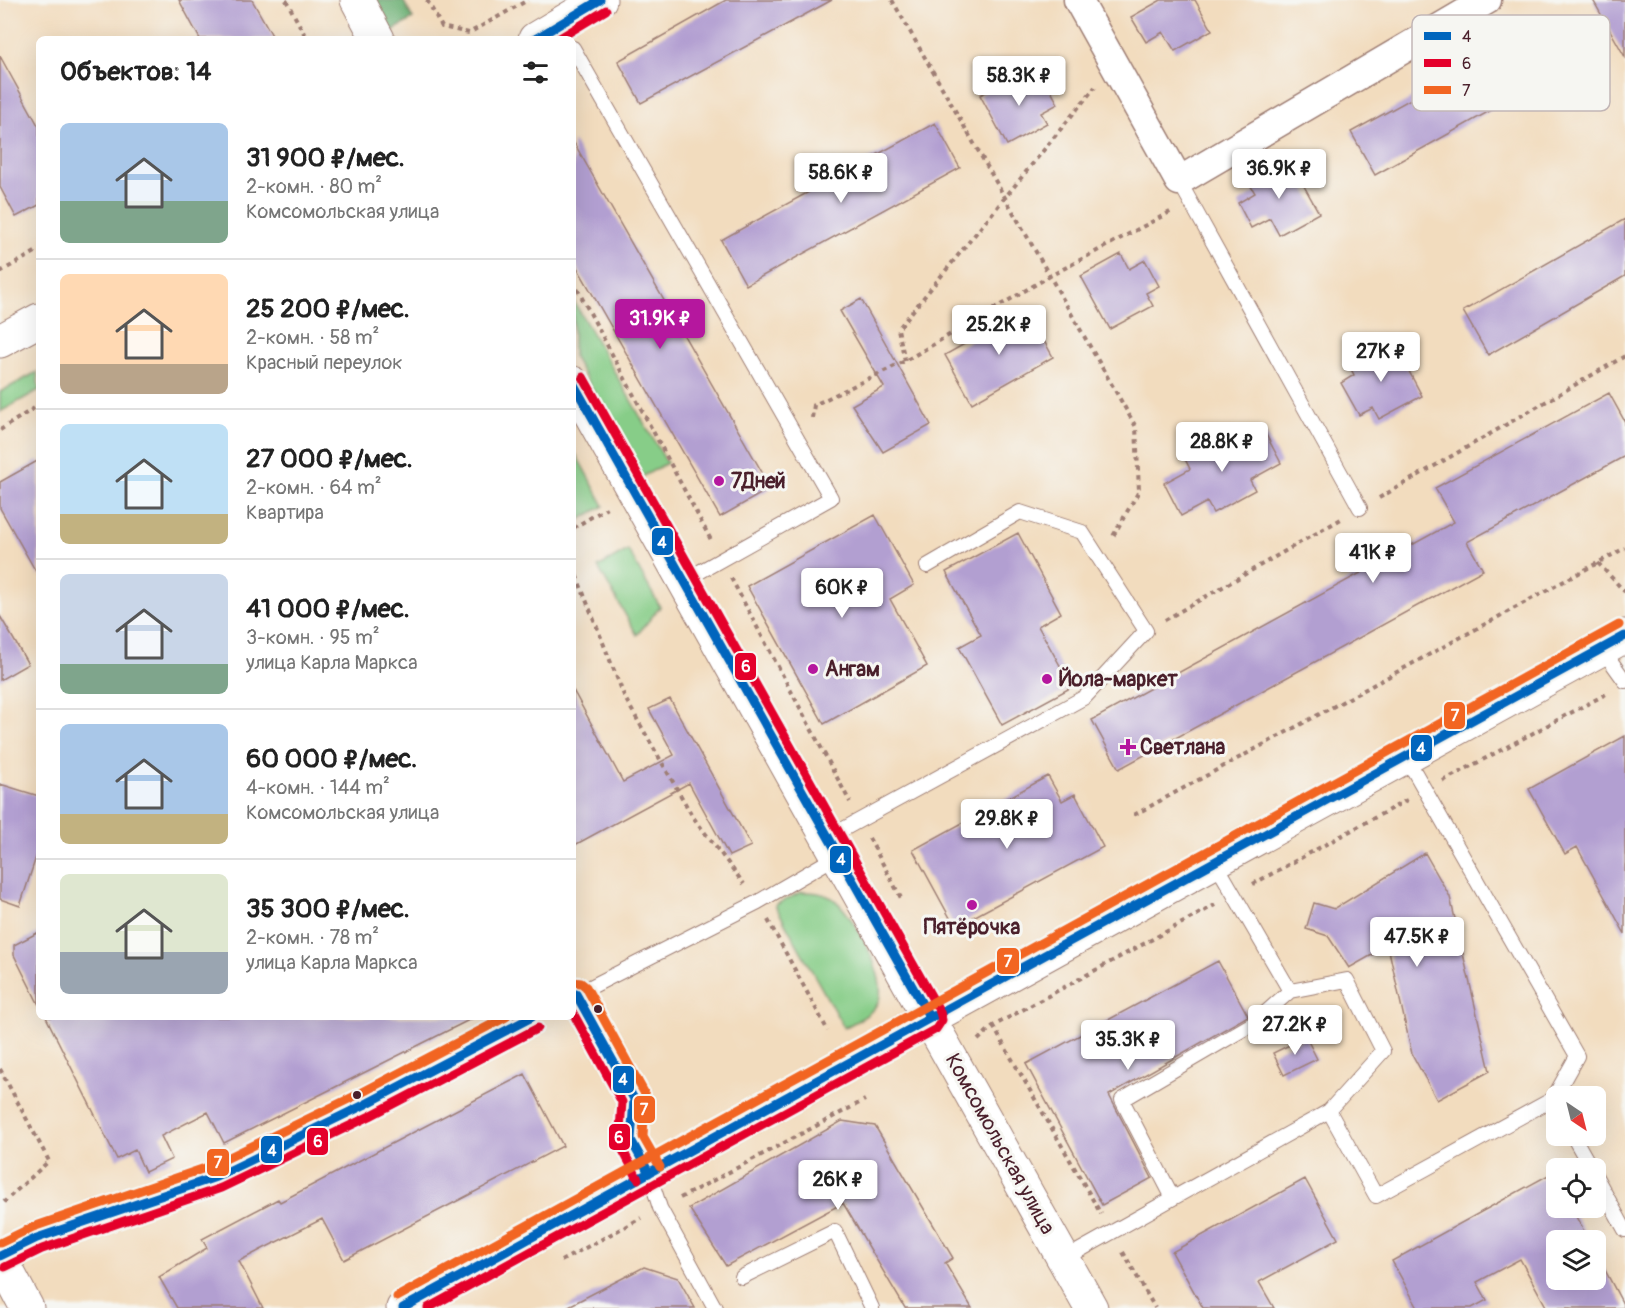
<!DOCTYPE html>
<html lang="ru">
<meta charset="utf-8">
<style>
body{margin:0;font-family:Pangolin,sans-serif;background:#f6f6f6;color:#222;height:100vh;display:flex;flex-direction:column;font-size:22px;white-space:nowrap}
*{box-sizing:border-box;margin:0}
p{font-size:20px;color:#767676}
.icon{flex:none;width:33px;height:33px;fill:none;stroke:currentColor;stroke-width:2;stroke-linecap:round;stroke-linejoin:round}
.map{position:relative;flex:1;overflow:hidden}
.details{position:absolute;left:36px;top:36px;width:540px;height:984px;display:flex;flex-direction:column;background:#fff;border-radius:9px;box-shadow:0 6px 24px #0002}
.details>*{flex:none}
.needle{width:39px;rotate:145deg}
.tools{position:absolute;left:1546px;top:1086px;display:grid;gap:12px}
.tools a{display:grid;place-items:center;width:60px;height:60px;border-radius:9px;background:#fff;box-shadow:0 6px 24px #0002;font-size:30px}
.price{position:absolute;translate:-50% -51px;padding:0 14px;border-radius:6px;background:#fff;color:#222;font-size:20px;line-height:39px;filter:drop-shadow(0 2px 3px #0008)}
.price::after{content:'';position:absolute;left:50%;top:36px;width:18px;height:14px;margin-left:-9px;background:inherit;clip-path:polygon(0 0,100% 0,50% 100%)}
.price.active{background:#b5179e;color:#fff}
ul{padding:0;list-style:none}
li{display:flex;align-items:center;gap:18px;height:150px;padding:0 24px}
li+li{border-top:2px solid #e0e0e0}
li span{display:grid;place-items:center;flex:none;width:168px;height:120px;border-radius:9px;color:#555}
li>.icon{margin-inline-start:auto}
span .icon{width:72px;height:72px;fill:#fffc;stroke-width:1}
li b{font-size:26px}
h2{display:flex;justify-content:space-between;align-items:center;height:72px;padding:0 24px;font-size:26px}
.map>svg:first-child{display:block}
.green{fill:#87cd88;stroke:#68765a;stroke-width:1.5}
.forest{fill:#6db074;stroke:#5c6850;stroke-width:1.5}
.building{fill:#b29fd1}
.lines{fill:none;stroke-linecap:round;stroke-linejoin:round}
.lane-casing{stroke:#9e7e74;stroke-width:16}
.street-casing{stroke:#9e7e74;stroke-width:31}
.secondary-casing{stroke:#9e7e74;stroke-width:35}
.path{stroke:#9e7e74;stroke-width:4;stroke-dasharray:4.5 4.5;stroke-linecap:butt}
.lane{stroke:#fff;stroke-width:14}
.street{stroke:#fff;stroke-width:28}
.secondary{stroke:#fff;stroke-width:33}
.bus-1-casing{stroke:#f6f6f2;stroke-width:14}
.bus-2-casing{stroke:#f6f6f2;stroke-width:14}
.bus-3-casing{stroke:#f6f6f2;stroke-width:14}
.bus-1{stroke:#0065bd;stroke-width:9}
.bus-2{stroke:#e4002b;stroke-width:9}
.bus-3{stroke:#f26522;stroke-width:9}
.poi-dot{fill:#b5179e;stroke:#f6f6f2;stroke-width:2}
.bus-dot{fill:#4a1f2b;stroke:#f6f6f2;stroke-width:2}
.labels{text-anchor:middle;dominant-baseline:central;stroke-width:6;stroke-linejoin:round;paint-order:stroke}
.poi-label{font-size:21px;font-weight:bold;fill:#4a1f2b;stroke:#f6f6f2;text-anchor:start}
.street-label{font-size:21px;fill:#4a1f2b;stroke:#f6f6f2}
.key{fill:#f6f6f2;stroke:#c2b6b6;stroke-width:1.5}
.key-label{font-size:16px;fill:#4a1f2b}
.line-badge{stroke:#f6f6f2;stroke-width:2}
.badge-label{font-size:16px;text-anchor:middle;font-weight:bold;fill:#fff}
</style>
<div class="map">
<svg width="1625" height="1308" viewBox="0 0 1625 1308">
<rect width="100%" height="100%" fill="#f6f6f2"/>
<filter id="ink" filterUnits="userSpaceOnUse"><feTurbulence type="fractalNoise" baseFrequency=".0167" numOctaves="2"/><feDisplacementMap in="SourceGraphic" scale="12" xChannelSelector="R" yChannelSelector="G"/><feConvolveMatrix kernelMatrix="1 2 1 2 8 2 1 2 1" color-interpolation-filters="sRGB"/></filter>
<filter id="wash" filterUnits="userSpaceOnUse"><feTurbulence type="fractalNoise" baseFrequency=".008" numOctaves="4" result="noise"/><feDisplacementMap in="SourceGraphic" scale="24" xChannelSelector="R" yChannelSelector="G"/><feGaussianBlur stdDeviation="1.35" result="paint"/><feColorMatrix in="noise" values="0 0 0 0 0 0 0 0 0 0 0 0 0 0 0 0 0 1.4 0 .05"/><feComposite in="paint" operator="in"/></filter>
<g filter="url(#wash)">
<rect width="100%" height="100%" fill="#f2dcbe"/>
<path class="green" d="M573 300 667 463 642 477 573 356Z
M37 372 39 390 0 412V392Z
M573 449 604 506 579 520 573 510Z
M628 550 660 607 637 635 598 567Z
M801 892C813 892 821 892 832 898 852 911 888 977 879 1000 874 1014 856 1021 844 1028L775 905Z"/>
<path class="forest" d="M369 0H403L413 19 387 34Z"/>
<g id="blocks">
<path class="building" d="M179 0H252L274 39H200Z
M726 0H832L641 103 618 61Z
M1161 0H1195L1212 30 1175 51 1163 32 1146 42 1131 17Z
M1593 0H1625V57Z
M1550 22 1574 64 1375 175 1351 132Z
M0 56 39 127V205L16 217 0 187Z
M1020 74 1027 87 1044 78 1058 104 1041 113 1047 123 1007 145 980 95Z
M935 123 960 168 746 285 721 240Z
M573 141 771 488 720 517 573 260Z
M1290 161 1319 213 1279 235 1270 218 1251 228 1238 203 1255 193 1249 183Z
M1625 219V276L1488 355 1463 311Z
M1121 254 1129 269 1145 260 1159 286 1146 293 1153 306 1110 329 1081 276Z
M861 299 931 425 883 452 852 405 884 387 840 311Z
M1026 309 1053 357 972 403 945 355Z
M1394 343 1422 396 1379 419 1373 408 1359 415 1341 383 1354 375 1350 367Z
M1609 393 1625 422V456L1467 542 1483 570 1119 769 1092 720 1454 522 1435 488Z
M1263 429 1281 463 1250 480 1255 490 1213 513 1207 502 1181 516 1164 483 1190 469 1185 459 1224 438 1229 448Z
M39 460V577L0 508V482Z
M875 515 914 585 890 599 927 666 824 724 747 586Z
M1018 533 1061 613 1038 626 1072 687 1002 725 959 647 981 635 946 572Z
M0 616 28 664 0 680Z
M573 690 623 782 674 755 649 709 670 699 751 846 729 856 689 783 573 846Z
M1625 736V934L1577 847 1565 854 1529 789Z
M1048 776 1062 801 1075 794 1103 847 955 927 913 850Z
M0 784 39 796V848L20 906 0 899Z
M1425 853 1450 897 1490 1071 1437 1100 1412 1054 1388 946 1349 968 1328 936 1306 929 1314 903 1334 909Z
M39 932V1005L14 955V945Z
M1218 961 1248 1016 1109 1095 1152 1178 1102 1205 1026 1064Z
M46 1017H475L224 1143 208 1112 161 1136 172 1159 145 1172 135 1150 117 1159Z
M1306 1037 1317 1059 1284 1075 1273 1053Z
M525 1074 563 1146 344 1260 322 1219 239 1261 263 1308H177L159 1277 207 1248 202 1239 278 1199 280 1202Z
M842 1121 875 1126 953 1258 945 1263 972 1308H905L843 1203 726 1266 689 1208Z
M1552 1173 1557 1182V1208H1571L1589 1240H1557V1280H1596V1253L1625 1308H1547L1520 1259 1477 1282 1487 1300 1472 1308H1418L1392 1261Z
M1305 1179 1338 1239 1259 1282 1274 1308H1203L1172 1252Z
M644 1267 678 1278 695 1308H565Z"/>
</g>
</g>
<g filter="url(#ink)">
<use href="#blocks" fill-opacity="0" stroke="#9e7e74" stroke-width="1.5"/>
<g class="lines">
<g class="lane-casing">
<path id="lane" d="M573 48 831 498 685 580
M1179 181 1360 508
M1602 649 1625 681
M829 837 1085 697 1146 631 1082 532 1020 512 927 566
M1215 862 1290 991 1347 980 1383 1051 1329 1111
M576 994 634 1099 631 1140 649 1173 660 1208 715 1308
M573 996 758 902 839 855
M1573 1136 1591 1168
M1596 1177 1625 1230
M1173 1198 1122 1100 1254 1023 1290 991
M0 1256 37 1238 216 1177 364 1105 532 1017
M1064 1259 1329 1111 1376 1196 1553 1099 1577 1056 1406 757
M742 1277 835 1231 872 1308"/>
</g>
<g class="street-casing">
<path id="street" d="M1078 0 1179 181 1487 0"/>
</g>
<g class="secondary-casing">
<path id="secondary" d="M357 0 378 39
M535 39 600 0
M0 341 39 320
M573 383 1091 1308
M0 1257 27 1308
M403 1308 1625 636"/>
</g>
<path class="path" d="M286 0 307 39
M427 0 442 27 469 33 528 0
M892 0 1136 427 1139 491 1112 538
M0 272 39 250
M573 281 711 540
M905 361 898 329 1095 87
M812 418 814 405 905 361 1050 276 1172 211
M0 430 39 405
M1379 498 1625 356
M573 528 607 508
M1598 563 1625 592
M573 567 625 698 693 817 744 884
M731 578 850 802
M1165 620 1341 519
M1443 781 1608 693
M1134 815 1625 548
M869 838 901 898
M1253 884 1407 800
M768 920 828 1031
M993 1026 1101 1214
M978 1040 993 1026 1215 905
M0 1069 49 1161 4 1202
M680 1198 865 1100
M1123 1252 1155 1308
M561 1261 641 1218"/>
<use href="#lane" class="lane"/>
<use href="#street" class="street"/>
<use href="#secondary" class="secondary"/>
<g class="bus-1-casing">
<path id="bus-1" d="M535 39 600 0
M573 383 930 1018
M573 996 576 994 634 1099 631 1140 649 1173
M0 1256 37 1238 216 1177 364 1105 532 1017
M403 1308 1625 636"/>
</g>
<g class="bus-2-casing">
<path id="bus-2" d="M558 39 606 10
M573 1013 622 1102 619 1143 638 1179
M5 1267 42 1249 221 1188 370 1116 538 1028
M428 1308 936 1029 942 1020 940 1012 583 377"/>
</g>
<g class="bus-3-casing">
<path id="bus-3" d="M573 982 581 983 586 987 645 1094 643 1137 660 1167
M0 1243 33 1227 211 1166 359 1094 506 1017
M397 1297 1619 625"/>
</g>
<use href="#bus-1" class="bus-1"/>
<use href="#bus-2" class="bus-2"/>
<use href="#bus-3" class="bus-3"/>
</g>
</g>
<g class="poi-dot">
<circle cx="719" cy="481" r="6"/>
<circle cx="813" cy="669" r="6"/>
<circle cx="1047" cy="679" r="6"/>
<path d="M1125 738h6v6h6v6h-6v6h-6v-6h-6v-6h6z"/>
<circle cx="972" cy="905" r="6"/>
</g>
<g class="bus-dot">
<circle cx="598" cy="1009" r="5"/>
<circle cx="357" cy="1095" r="5"/>
</g>
<g class="labels">
<g class="poi-label">
<text x="731" y="481">7Дней</text>
<text x="825" y="669">Ангам</text>
<text x="1059" y="679">Йола-маркет</text>
<text x="1140" y="747">Светлана</text>
<text x="972" y="927" text-anchor="middle">Пятёрочка</text>
</g>
<g class="street-label">
<text transform="translate(1000 1144) rotate(61)">Комсомольская улица</text>
</g>
</g>
<rect x="1412" y="15" width="198" height="96" rx="9" class="key"/>
<rect x="1424" y="32" width="27" height="8" fill="#0065bd"/>
<rect x="1424" y="59" width="27" height="8" fill="#e4002b"/>
<rect x="1424" y="86" width="27" height="8" fill="#f26522"/>
<g class="key-label">
<text x="1462" y="42">4</text>
<text x="1462" y="69">6</text>
<text x="1462" y="96">7</text>
</g>
<g class="line-badge">
<rect x="651" y="527" width="23" height="29" rx="6" fill="#0065bd"/>
<rect x="734" y="652" width="23" height="29" rx="6" fill="#e4002b"/>
<rect x="1443" y="701" width="23" height="29" rx="6" fill="#f26522"/>
<rect x="1410" y="734" width="23" height="28" rx="6" fill="#0065bd"/>
<rect x="829" y="845" width="23" height="29" rx="6" fill="#0065bd"/>
<rect x="996" y="947" width="24" height="28" rx="6" fill="#f26522"/>
<rect x="612" y="1065" width="23" height="29" rx="6" fill="#0065bd"/>
<rect x="633" y="1095" width="23" height="29" rx="6" fill="#f26522"/>
<rect x="608" y="1123" width="23" height="28" rx="6" fill="#e4002b"/>
<rect x="306" y="1127" width="23" height="29" rx="6" fill="#e4002b"/>
<rect x="260" y="1135" width="23" height="29" rx="6" fill="#0065bd"/>
<rect x="206" y="1148" width="24" height="29" rx="6" fill="#f26522"/>
</g>
<g class="badge-label">
<text x="662" y="548">4</text>
<text x="746" y="672">6</text>
<text x="1455" y="721">7</text>
<text x="1421" y="754">4</text>
<text x="841" y="865">4</text>
<text x="1008" y="967">7</text>
<text x="623" y="1085">4</text>
<text x="644" y="1115">7</text>
<text x="619" y="1143">6</text>
<text x="318" y="1147">6</text>
<text x="272" y="1156">4</text>
<text x="218" y="1168">7</text>
</g>
</svg>
<div class="tools">
<a><svg class="needle" viewBox="-14 -14 28 28"><path d="M0-13l5 13h-10z" fill="#e53935"/><path d="M0 13l5-13h-10z" fill="#767676"/></svg></a>
<a><svg class="icon" aria-label="locate" viewBox="0 0 24 24"><circle cx="12" cy="12" r="6"/><path d="M12 2v4M12 18v4M2 12h4M18 12h4"/></svg></a>
<a><svg class="icon" aria-label="layers" viewBox="0 0 24 24"><path d="M12 4l9 5-9 5-9-5zM3 14l9 5 9-5"/></svg></a>
</div>
<b class="price" style="left:1019px;top:107px">58.3K ₽</b>
<b class="price" style="left:1279px;top:200px">36.9K ₽</b>
<b class="price" style="left:841px;top:204px">58.6K ₽</b>
<b class="price active" style="left:660px;top:350px">31.9K ₽</b>
<b class="price" style="left:999px;top:356px">25.2K ₽</b>
<b class="price" style="left:1381px;top:383px">27K ₽</b>
<b class="price" style="left:1222px;top:473px">28.8K ₽</b>
<b class="price" style="left:1373px;top:584px">41K ₽</b>
<b class="price" style="left:842px;top:619px">60K ₽</b>
<b class="price" style="left:1007px;top:850px">29.8K ₽</b>
<b class="price" style="left:1417px;top:968px">47.5K ₽</b>
<b class="price" style="left:1295px;top:1056px">27.2K ₽</b>
<b class="price" style="left:1128px;top:1071px">35.3K ₽</b>
<b class="price" style="left:838px;top:1211px">26K ₽</b>
<section class="details">
<h2>Объектов: 14<svg class="icon" aria-label="filters" viewBox="0 0 24 24"><path d="M4 7h16M4 17h16"/><circle cx="9" cy="7" r="2"/><circle cx="15" cy="17" r="2"/></svg></h2>
<ul>
<li><span style="background:linear-gradient(#a9c7e8 65%,#7fa58c 0)"><svg class="icon" aria-label="home" viewBox="0 0 24 24"><path d="M3 11l9-7 9 7M6 9v11h12V9"/></svg></span><div><b>31 900 ₽/мес.</b><p>2-комн. · 80 m²</p><p>Комсомольская улица</p></div></li>
<li><span style="background:linear-gradient(#ffd9b3 75%,#b9a48a 0)"><svg class="icon" aria-label="home" viewBox="0 0 24 24"><path d="M3 11l9-7 9 7M6 9v11h12V9"/></svg></span><div><b>25 200 ₽/мес.</b><p>2-комн. · 58 m²</p><p>Красный переулок</p></div></li>
<li><span style="background:linear-gradient(#bfe0f5 75%,#c2b280 0)"><svg class="icon" aria-label="home" viewBox="0 0 24 24"><path d="M3 11l9-7 9 7M6 9v11h12V9"/></svg></span><div><b>27 000 ₽/мес.</b><p>2-комн. · 64 m²</p><p>Квартира</p></div></li>
<li><span style="background:linear-gradient(#c9d6e8 75%,#7fa58c 0)"><svg class="icon" aria-label="home" viewBox="0 0 24 24"><path d="M3 11l9-7 9 7M6 9v11h12V9"/></svg></span><div><b>41 000 ₽/мес.</b><p>3-комн. · 95 m²</p><p>улица Карла Маркса</p></div></li>
<li><span style="background:linear-gradient(#a9c7e8 75%,#c2b280 0)"><svg class="icon" aria-label="home" viewBox="0 0 24 24"><path d="M3 11l9-7 9 7M6 9v11h12V9"/></svg></span><div><b>60 000 ₽/мес.</b><p>4-комн. · 144 m²</p><p>Комсомольская улица</p></div></li>
<li><span style="background:linear-gradient(#dfe7d0 65%,#9aa5b1 0)"><svg class="icon" aria-label="home" viewBox="0 0 24 24"><path d="M3 11l9-7 9 7M6 9v11h12V9"/></svg></span><div><b>35 300 ₽/мес.</b><p>2-комн. · 78 m²</p><p>улица Карла Маркса</p></div></li>
</ul>
</section>
</div>
